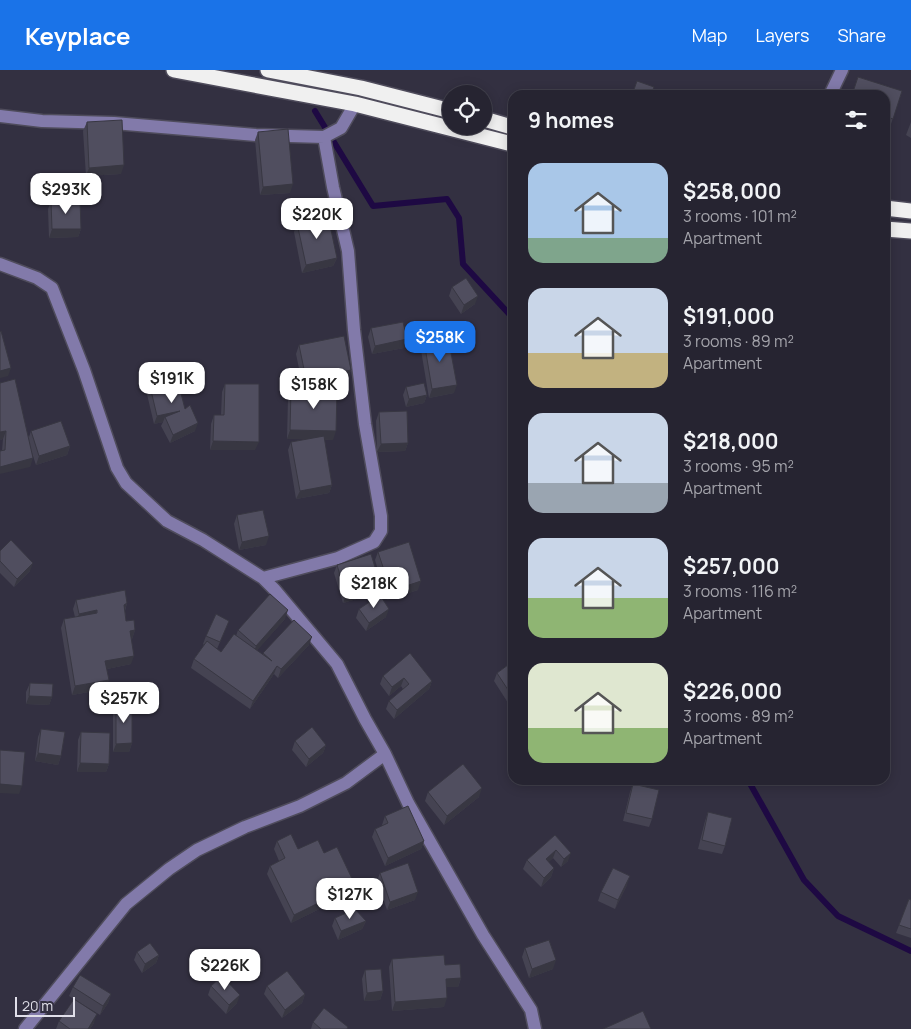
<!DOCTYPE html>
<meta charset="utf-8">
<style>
body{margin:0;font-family:Manrope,sans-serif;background:#2e2c39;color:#f1f3f6;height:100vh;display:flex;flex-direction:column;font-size:19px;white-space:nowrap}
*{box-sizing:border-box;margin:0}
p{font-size:16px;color:#a4a4ab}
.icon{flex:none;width:28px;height:28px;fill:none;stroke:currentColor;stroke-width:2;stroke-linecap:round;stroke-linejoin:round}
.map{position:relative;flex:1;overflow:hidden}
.sheet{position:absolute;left:508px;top:20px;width:382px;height:695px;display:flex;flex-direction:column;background:#262431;border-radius:15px;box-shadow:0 2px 12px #0003,0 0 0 1px #42414d}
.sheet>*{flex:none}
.tools{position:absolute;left:442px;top:15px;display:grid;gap:10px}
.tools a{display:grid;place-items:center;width:50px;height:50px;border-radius:50%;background:#262431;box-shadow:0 2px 12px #0003,0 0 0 1px #42414d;font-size:25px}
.scale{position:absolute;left:15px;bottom:12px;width:60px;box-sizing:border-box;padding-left:5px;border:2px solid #e0dfe9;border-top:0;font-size:14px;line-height:18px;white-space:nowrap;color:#e0dfe9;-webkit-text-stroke:4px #333041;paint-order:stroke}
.price{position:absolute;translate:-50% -42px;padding:0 11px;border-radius:10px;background:#fff;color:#222;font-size:16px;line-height:32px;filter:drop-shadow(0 1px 2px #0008)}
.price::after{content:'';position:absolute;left:50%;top:30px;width:15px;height:11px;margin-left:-8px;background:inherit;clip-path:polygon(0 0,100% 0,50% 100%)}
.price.selected{background:#1a73e8;color:#fff}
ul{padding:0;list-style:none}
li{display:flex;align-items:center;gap:15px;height:125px;padding:0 20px}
li span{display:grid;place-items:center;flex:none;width:140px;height:100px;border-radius:15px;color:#555}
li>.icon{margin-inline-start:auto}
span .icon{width:60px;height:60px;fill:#fffc;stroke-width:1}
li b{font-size:21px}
h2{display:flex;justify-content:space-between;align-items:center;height:60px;padding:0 20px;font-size:21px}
header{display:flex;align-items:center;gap:30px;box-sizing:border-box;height:70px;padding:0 25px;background:#1a73e8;color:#fff}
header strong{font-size:24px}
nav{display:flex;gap:28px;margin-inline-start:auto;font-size:18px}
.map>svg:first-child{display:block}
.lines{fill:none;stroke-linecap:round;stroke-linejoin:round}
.stream{stroke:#1e0943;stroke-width:6}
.minor-casing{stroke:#4f4c5c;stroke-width:15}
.highway-casing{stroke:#4f4c5c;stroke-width:18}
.minor{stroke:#827aaa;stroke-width:12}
.highway{stroke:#f0f0f0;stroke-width:15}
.wall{fill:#454352}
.shaded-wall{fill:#383742}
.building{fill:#504e5f;stroke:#383742}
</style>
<header>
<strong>Keyplace</strong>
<nav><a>Map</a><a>Layers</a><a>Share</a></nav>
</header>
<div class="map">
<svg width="911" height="959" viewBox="0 0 911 959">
<rect width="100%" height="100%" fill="#333041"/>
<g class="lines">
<path class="stream" d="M315 41 373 136 447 129 459 148 463 194 511 246 512 251
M748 710 804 810 838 846 911 881"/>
<g class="minor-casing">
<path id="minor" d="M831 23 842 0
M0 46 42 51 114 53 256 65 324 67 341 58 355 34
M0 194 37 208 52 218 84 300 117 398 126 413 167 451 203 470 263 508 275 520 337 594 365 649 385 684 408 733 483 865 531 940 535 959
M263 508 338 488 374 472 381 461V446L365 354 354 260 348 181 333 117 324 67
M25 959 126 834 169 799 197 780 245 757 300 736 346 713 385 684"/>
</g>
<g class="highway-casing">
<path id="highway" d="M174 0 355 34 512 74
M268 0 361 18 451 41
M484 49 512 57
M885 138 911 141
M885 159 911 161"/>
</g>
<use href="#minor" class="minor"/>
<use href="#highway" class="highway"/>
</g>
<path class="wall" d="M858 7 902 21 890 57 885 55V25H852Z
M87 52 121 104 86 106 83 61Z
M911 52V68L906 65Z
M258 62 290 123 260 125 255 70Z
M51 131 81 159 78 167 49 168 48 139Z
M297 153 337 188 333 196 302 203 294 162Z
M452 217 475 234 461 244 449 226Z
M371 258 404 278 372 284 368 267Z
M424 271 454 323 429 328 421 280Z
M299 275 351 300 348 308 303 318 296 284Z
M149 312 185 339 195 361 170 373 161 356 163 352 154 354 146 320Z
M0 313 29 367 31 361 70 376 67 385 36 395 32 383 30 397 2 381 3 369 0 370Z
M225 314 255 380H210L211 354 214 345H221L222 322Z
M406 317 427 325 424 333 406 337 403 325Z
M291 320 333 370H324L332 415 329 423 296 429 288 380 291 372 307 369H287L288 328Z
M379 342 408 373 405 381 377 382 376 351Z
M237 445 266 475 239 480 234 454Z
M0 481 30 501 14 517 0 503Z
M378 482 418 520 387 530 375 490Z
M337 495 377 523 343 533 334 503Z
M76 530 127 533 125 541 126 551 135 560 132 569H131V594L107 599 106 619 72 625 61 558 64 549 75 547 73 539Z
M359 539 386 547 366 561 356 548Z
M285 549 256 581 263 585V583L309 575 278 608 274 604 250 639 191 598 194 589 204 575 203 574 206 566 229 551 217 579 221 582 236 566 238 560Z
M512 592V639L494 611 497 603Z
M383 606 432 611 429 619 394 649 386 639 389 631 403 619 401 616 389 626 380 614Z
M30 613 52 627 49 635 26 634V622Z
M116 634 132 673 129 682H113V643Z
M41 659 61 686 58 695 35 691 38 667Z
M81 662 109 694 106 702H77L78 670Z
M295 671 326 675 323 683 306 697 292 680Z
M633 714 652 749 649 757 623 751 630 722Z
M428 722 479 727 444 755 425 731Z
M708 742 725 776 722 784 698 779 705 751Z
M385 746 424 771 421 779 385 796 372 767 375 759 382 756V755Z
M555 765 568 791 561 797 553 788 548 792 554 798 551 807 541 817 523 799 527 790Z
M277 771 298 779 324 783 352 823 291 853 267 804 270 796 279 791 274 779Z
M380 803 415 830 387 840 377 811Z
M627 815 615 839 598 831 601 822Z
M909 829 911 830V868L896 863Z
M335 848 366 851 362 859 338 870 332 856Z
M525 878 553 899 529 908 522 887Z
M137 882 159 885 156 893 142 903 134 890Z
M392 889 445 895 461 908 458 917H446L444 937 392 941 389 897Z
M365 900 383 921 380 930 364 931 362 909Z
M211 916 237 933 226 944 208 925Z
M267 916 305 924 302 933 282 948 264 924Z
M73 917 111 924 108 933 100 945 69 926Z
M59 951 94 953 90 959H56Z
M313 952 348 959H311Z"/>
<path class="shaded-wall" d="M124 95 121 104 86 106 89 98Z
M293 114 290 123 260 125 263 117Z
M52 159H81L78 167 49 168Z
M337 188 333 196 302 203 306 195Z
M478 226 475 234 461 244 464 235Z
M407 269 404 278 372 284 375 276Z
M11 298 8 306 0 308V301Z
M351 300 348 308 303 318 306 309Z
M457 315 454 323 429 328 432 319Z
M427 325 424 333 406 337 409 329Z
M180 341 165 347 163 352 154 354 157 346Z
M198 353 195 361 170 373 173 365Z
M290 360 336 361 333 370 287 369Z
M6 361 3 369 0 370V362Z
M213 371 259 372 255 380H210Z
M408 373 405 381 377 382 381 374Z
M70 376 67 385 36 395 39 386Z
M33 388 30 397 0 404V397Z
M332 415 329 423 296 429 300 421Z
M269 466 266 475 239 480 242 472Z
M33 493 30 501 14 517 17 509Z
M421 511 418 520 387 530 391 521Z
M380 514 377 523 343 533 346 525Z
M127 533 124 542V535Z
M389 539 386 547 366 561 369 553Z
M97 540 94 548 76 552 79 544Z
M288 540 285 549 253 585 256 576Z
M135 560 132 569 127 570 130 561Z
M312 567 309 575 278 608 281 599Z
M134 586 131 594 102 600 105 591Z
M277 596 274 604 250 639 253 631Z
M404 608 401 616 389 626 392 617Z
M109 610 106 619 72 625 75 616Z
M432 611 429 619 394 649 397 640Z
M29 626 52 627 49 635 26 634Z
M132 673 129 682H113L116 674Z
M326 675 323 683 306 697 309 689Z
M38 683 61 686 58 695 35 691Z
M80 693 109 694 106 702H77Z
M0 714 22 716 19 724 0 723Z
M482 718 479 727 444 755 447 746Z
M424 771 421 779 385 796 388 788Z
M556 780 553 788 543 798 546 789Z
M571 783 568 791 561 797 564 789Z
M554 798 551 807 541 817 544 808Z
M630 806 627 815 615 839 618 830Z
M355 815 352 823 291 853 294 845Z
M418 822 415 830 387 840 390 832Z
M366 851 362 859 338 870 341 861Z
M159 885 156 893 142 903 145 894Z
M556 890 553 899 529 908 532 899Z
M461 908 458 917H442L446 909Z
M383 921 380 930 364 931 367 923Z
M111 924 108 933 100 945 103 936Z
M305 924 302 933 282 948 285 940Z
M240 925 237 933 226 944 229 935Z
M447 928 444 937 392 941 395 932Z
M97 944 94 953 90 959H88Z"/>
<path class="building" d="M858 7 902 21 893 49 885 46V25H852Z
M637 11 654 17 651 25H632Z
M122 50 124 95 89 98 87 52Z
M288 59 293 114 263 117 258 62Z
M80 130 81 159H52L51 131Z
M328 146 337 188 306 195 297 153Z
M466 208 478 226 464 235 452 217Z
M403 252 407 269 375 276 371 258Z
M1 261 11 298 0 301V262Z
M344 266 351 300 306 309 299 275Z
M448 267 457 315 432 319 424 271Z
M176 304 185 339 190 335 198 353 173 365 165 347 180 341 157 346 149 312Z
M15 309 33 388 0 397V381L5 380 6 361 0 362V313Z
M424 313 427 325 409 329 406 317Z
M225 314H259V372L213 371 214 345H224Z
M291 320 337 321 336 361 290 360Z
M407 341 408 373 381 374 379 342Z
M61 351 70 376 39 386 31 361Z
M324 366 332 415 300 421 291 372Z
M263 440 269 466 242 472 237 445Z
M11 470 33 493 17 509 0 491V481Z
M409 472 421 511 391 521 378 482Z
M371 484 380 514 346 525 337 495Z
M125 520 127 533 124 535 126 551 134 550 135 560 130 561 134 586 105 591 109 610 75 616 64 549 97 543V540L79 544 76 530Z
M270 524 288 540 256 576 238 560Z
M380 525 389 539 369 553 359 539Z
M216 544 229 551 220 572 206 566Z
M294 550 312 567 281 599 277 596 253 631 194 589 207 571 221 582 234 564 272 591 263 583Z
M410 583 432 611 397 640 389 631 409 614 404 608 392 617 383 606Z
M512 592V626L497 603Z
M30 613 53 614 52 627 29 626Z
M116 634H132V673L116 674Z
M312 657 326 675 309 689 295 671Z
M41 659 65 662 61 686 38 683Z
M81 662 110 663 109 694 80 693Z
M0 680 25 682 22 716 0 714Z
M463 694 482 718 447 746 428 722Z
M633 714 659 720 652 749 626 743Z
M408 736 424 771 388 788 375 759 388 753 385 746Z
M708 742 732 748 725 776 702 770Z
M291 764 298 779 318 770 324 783 337 777 355 815 294 845 270 796 285 788 277 771Z
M555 765 571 783 564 789 556 780 546 789 554 798 544 808 527 790Z
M408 793 418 822 390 832 380 803Z
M613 798 630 806 618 830 601 822Z
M909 829 911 830V859L899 855Z
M355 839 366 851 341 861 335 848Z
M549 870 556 890 532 899 525 878Z
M150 873 159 885 145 894 137 882Z
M444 885 445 895 460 894 461 908 446 909 447 928 395 932 392 889Z
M381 899 383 921 367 923 365 900Z
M287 901 305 924 285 940 267 916Z
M80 905 111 924 103 936 73 917Z
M222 906 240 925 229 935 211 916Z
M74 929 97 944 88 959H70L59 951Z
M324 938 348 957 347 959H321L313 952Z
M643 941 651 959H603Z"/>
</svg>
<div class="tools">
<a><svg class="icon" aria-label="locate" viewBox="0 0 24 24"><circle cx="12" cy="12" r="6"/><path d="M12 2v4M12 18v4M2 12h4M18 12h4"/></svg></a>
</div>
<div class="scale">20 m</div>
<b class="price" style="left:66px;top:145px">$293K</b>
<b class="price" style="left:317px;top:170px">$220K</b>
<b class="price selected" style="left:440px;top:293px">$258K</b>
<b class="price" style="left:172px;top:334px">$191K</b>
<b class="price" style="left:314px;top:340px">$158K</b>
<b class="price" style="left:374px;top:539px">$218K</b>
<b class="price" style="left:124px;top:654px">$257K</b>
<b class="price" style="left:350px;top:850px">$127K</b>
<b class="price" style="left:225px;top:921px">$226K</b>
<section class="sheet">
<h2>9 homes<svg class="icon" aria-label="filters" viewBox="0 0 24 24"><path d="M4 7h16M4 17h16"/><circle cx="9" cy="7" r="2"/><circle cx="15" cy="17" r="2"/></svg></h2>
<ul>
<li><span style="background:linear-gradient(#a9c7e8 75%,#7fa58c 0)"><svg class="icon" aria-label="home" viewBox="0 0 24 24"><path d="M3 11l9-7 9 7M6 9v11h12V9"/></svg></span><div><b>$258,000</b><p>3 rooms · 101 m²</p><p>Apartment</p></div></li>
<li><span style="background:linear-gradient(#c9d6e8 65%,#c2b280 0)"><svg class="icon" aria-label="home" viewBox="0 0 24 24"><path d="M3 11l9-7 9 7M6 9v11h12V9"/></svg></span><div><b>$191,000</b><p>3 rooms · 89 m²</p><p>Apartment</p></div></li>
<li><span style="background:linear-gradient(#c9d6e8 70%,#9aa5b1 0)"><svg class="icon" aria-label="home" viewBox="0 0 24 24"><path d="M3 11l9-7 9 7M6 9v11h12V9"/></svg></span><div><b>$218,000</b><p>3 rooms · 95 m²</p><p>Apartment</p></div></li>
<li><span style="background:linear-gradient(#c9d6e8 60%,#8fb573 0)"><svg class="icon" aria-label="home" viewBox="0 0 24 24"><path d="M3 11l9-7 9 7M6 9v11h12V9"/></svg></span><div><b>$257,000</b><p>3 rooms · 116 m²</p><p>Apartment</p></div></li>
<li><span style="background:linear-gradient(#dfe7d0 65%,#8fb573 0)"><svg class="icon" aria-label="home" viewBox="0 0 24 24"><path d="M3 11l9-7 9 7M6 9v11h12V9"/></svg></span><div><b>$226,000</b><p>3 rooms · 89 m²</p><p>Apartment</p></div></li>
</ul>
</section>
</div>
